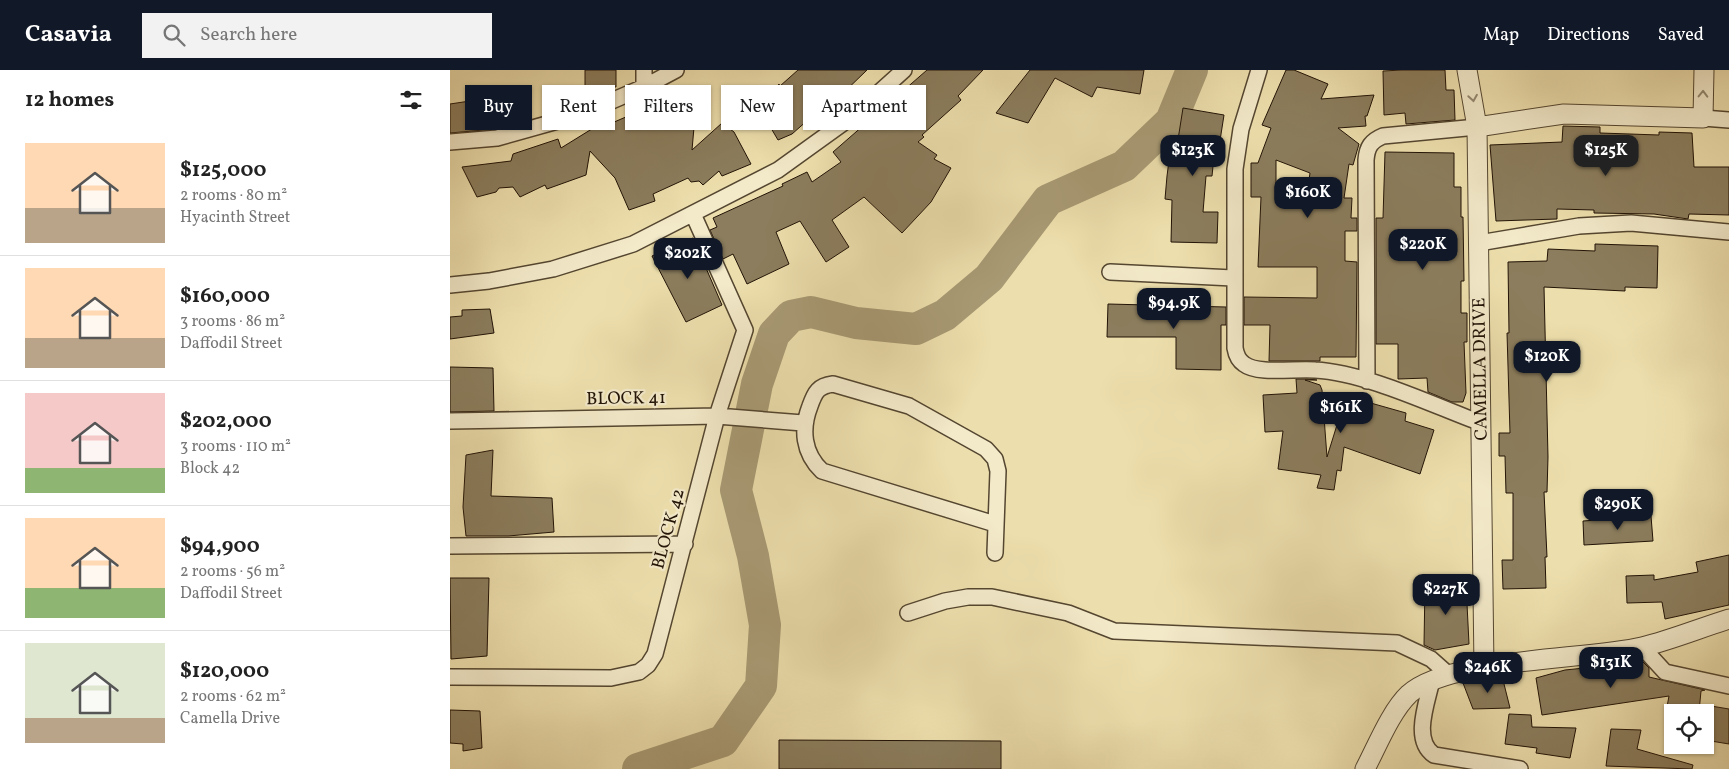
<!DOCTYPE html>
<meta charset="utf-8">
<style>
body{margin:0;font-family:Vollkorn,serif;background:#f2f2f2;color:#222;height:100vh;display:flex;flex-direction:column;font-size:19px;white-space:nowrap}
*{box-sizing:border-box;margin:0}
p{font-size:16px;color:#767676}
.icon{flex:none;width:28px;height:28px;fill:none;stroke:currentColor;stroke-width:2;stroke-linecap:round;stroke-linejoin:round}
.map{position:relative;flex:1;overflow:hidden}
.details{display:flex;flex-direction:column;background:#fff;width:450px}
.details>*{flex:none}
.top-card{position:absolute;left:15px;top:15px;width:475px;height:45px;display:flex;gap:10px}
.controls{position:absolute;left:1214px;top:634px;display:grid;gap:10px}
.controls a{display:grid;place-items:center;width:50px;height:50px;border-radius:0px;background:#fff;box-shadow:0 1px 4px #0004;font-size:25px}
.price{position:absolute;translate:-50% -42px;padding:0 11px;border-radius:10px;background:#111827;color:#fff;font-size:16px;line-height:32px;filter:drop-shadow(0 1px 2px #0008)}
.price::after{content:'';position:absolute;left:50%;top:30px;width:15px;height:11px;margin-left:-8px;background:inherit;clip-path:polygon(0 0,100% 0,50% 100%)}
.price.selected{background:#222;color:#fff}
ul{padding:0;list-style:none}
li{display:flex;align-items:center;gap:15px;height:125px;padding:0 25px}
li+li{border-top:1px solid #e0e0e0}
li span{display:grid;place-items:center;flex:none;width:140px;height:100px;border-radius:0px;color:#555}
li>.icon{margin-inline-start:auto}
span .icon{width:60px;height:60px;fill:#fffc;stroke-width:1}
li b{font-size:21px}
h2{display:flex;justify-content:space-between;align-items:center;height:60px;padding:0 25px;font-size:21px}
.pill{padding:0 18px;border-radius:0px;background:#fff;box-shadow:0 1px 4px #0004;font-size:18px;line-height:45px}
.pill.selected{background:#111827;color:#fff}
header{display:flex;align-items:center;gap:30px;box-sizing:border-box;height:70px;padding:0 25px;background:#111827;color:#fff}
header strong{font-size:24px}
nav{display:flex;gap:28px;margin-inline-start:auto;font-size:18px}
.search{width:350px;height:45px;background:#f2f2f2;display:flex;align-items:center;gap:12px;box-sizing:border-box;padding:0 18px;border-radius:0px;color:#767676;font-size:19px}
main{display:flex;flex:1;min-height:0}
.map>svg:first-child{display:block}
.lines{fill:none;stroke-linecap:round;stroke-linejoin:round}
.river{stroke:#a89a74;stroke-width:32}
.building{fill:#8b7d5d;stroke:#211306;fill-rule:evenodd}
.minor-casing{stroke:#544630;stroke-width:18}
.tertiary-casing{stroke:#544630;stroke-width:21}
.minor{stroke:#f3eaca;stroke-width:15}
.tertiary{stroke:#f3eaca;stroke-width:19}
.oneway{stroke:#948972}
.labels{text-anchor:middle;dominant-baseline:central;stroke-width:4.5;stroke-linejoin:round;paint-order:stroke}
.street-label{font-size:18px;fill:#211306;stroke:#f3eaca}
</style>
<header>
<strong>Casavia</strong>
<div class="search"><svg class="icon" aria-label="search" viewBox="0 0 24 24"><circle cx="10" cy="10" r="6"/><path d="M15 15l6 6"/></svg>Search here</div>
<nav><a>Map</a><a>Directions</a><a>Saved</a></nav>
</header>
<main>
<section class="details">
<h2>12 homes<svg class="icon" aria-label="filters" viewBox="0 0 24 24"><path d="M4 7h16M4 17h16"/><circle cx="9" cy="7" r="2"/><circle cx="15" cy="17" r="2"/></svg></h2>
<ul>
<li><span style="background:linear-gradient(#ffd9b3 65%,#b9a48a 0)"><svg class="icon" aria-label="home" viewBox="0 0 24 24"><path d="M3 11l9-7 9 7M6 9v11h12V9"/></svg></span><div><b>$125,000</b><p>2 rooms · 80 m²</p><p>Hyacinth Street</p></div></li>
<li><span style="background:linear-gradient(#ffd9b3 70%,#b9a48a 0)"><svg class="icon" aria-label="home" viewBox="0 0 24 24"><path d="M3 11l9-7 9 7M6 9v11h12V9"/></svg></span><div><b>$160,000</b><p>3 rooms · 86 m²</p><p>Daffodil Street</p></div></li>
<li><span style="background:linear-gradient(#f6c9c9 75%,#8fb573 0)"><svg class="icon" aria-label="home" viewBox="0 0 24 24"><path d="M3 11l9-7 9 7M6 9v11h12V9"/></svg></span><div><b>$202,000</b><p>3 rooms · 110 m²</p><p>Block 42</p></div></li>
<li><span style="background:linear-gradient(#ffd9b3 70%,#8fb573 0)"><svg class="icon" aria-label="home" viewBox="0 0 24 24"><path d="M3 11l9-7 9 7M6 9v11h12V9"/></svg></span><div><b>$94,900</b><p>2 rooms · 56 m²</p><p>Daffodil Street</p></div></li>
<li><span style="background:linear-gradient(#dfe7d0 75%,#b9a48a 0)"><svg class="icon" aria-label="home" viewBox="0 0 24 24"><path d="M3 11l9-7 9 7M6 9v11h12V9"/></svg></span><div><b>$120,000</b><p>2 rooms · 62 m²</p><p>Camella Drive</p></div></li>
</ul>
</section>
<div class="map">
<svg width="1279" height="699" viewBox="0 0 1279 699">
<rect width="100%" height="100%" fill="#eddfad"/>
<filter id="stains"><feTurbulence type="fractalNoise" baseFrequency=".004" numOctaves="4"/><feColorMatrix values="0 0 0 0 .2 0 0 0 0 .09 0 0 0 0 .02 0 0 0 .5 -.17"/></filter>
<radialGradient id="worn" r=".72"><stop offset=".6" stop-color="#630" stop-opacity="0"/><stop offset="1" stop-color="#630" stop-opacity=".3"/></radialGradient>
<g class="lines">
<path class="river" d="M188 699 273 671 311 616 315 555 303 486 286 420 307 314 324 264 341 246 361 242 406 253 466 259 495 245 539 208 598 130 674 96 721 51 742 0"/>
</g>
<path class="building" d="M135 0H166V17L135 16Z
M348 0H417L386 30 384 27 342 64 328 70 308 36 329 14 330 16Z
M477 0H533L508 26 511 30 472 65 474 67 468 72 487 85 484 89 501 98 481 132 452 163 414 127 382 150 399 177 376 192 350 151 326 162 339 194 297 214 283 184 273 189 260 160 267 157 263 148 333 116 332 114 357 102 362 112 391 92 383 82Z
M580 0H694L690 24 647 17 642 27 605 8 578 53 546 43Z
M836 0H844L878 14 871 29 924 25 917 46H915L916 56 888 58 909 74 903 95 899 94 894 128H902L901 148H907V161H895V191L907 192 906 287H870V291H819L820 255H794V227L867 228V197H808L811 127H801V93H808L821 58 812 55ZM826 90 860 103 856 130H826Z
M952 0H995L996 20H1004L1005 50 956 54 955 43 934 45 933 1Z
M228 21 245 46 242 80 272 53 284 62 301 94 272 106 269 101 253 115 249 111 241 112 238 108 203 124 205 131 179 140 165 108 140 81 136 105 97 119 95 115 70 127 63 117 49 118 46 122 27 127 12 97 61 91 63 84 108 69 111 78 145 57 155 56 192 40H205L209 30Z
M20 31 29 41 34 60 0 63V34Z
M733 38 774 45 769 77H765L762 106H756L753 142H768L767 173 721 172 722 130 715 129 717 106 721 75 727 76Z
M1113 56 1150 57V63L1209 65V62L1242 63 1244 97H1279V145L1239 144 1238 149 1204 144 1144 143V140L1107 139V149L1046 151 1040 75 1112 72Z
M935 82 1004 83V117H1011V147H1013L1014 211H1011V243H1017V272H1014L1016 323 1013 332H1002L978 322 977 308 948 309V274H926V148H933Z
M243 168 272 235 236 252 202 186Z
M1145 174 1208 176 1207 218 1175 217V221L1094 217 1098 387 1097 422H1094L1097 487H1095L1096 518 1053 519 1052 490H1063V423H1056L1055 386H1049V363H1060L1057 263H1059L1058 192 1097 191 1098 179 1145 181Z
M658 234 776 237V255H771V300L726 299V267H657Z
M40 239 44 263 0 269V247L12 246V240Z
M0 297 43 298 44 341 0 342Z
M857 309 867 310H855L870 315 872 320 877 387 896 326 956 343 955 351 984 360 970 404 894 377 891 401 887 400 884 420 867 418 871 405 828 399 833 361 815 362 813 325 847 323 846 309Z
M43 380 41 426 102 428 104 462 58 466H16L13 437 16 385Z
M1201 446 1203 471 1134 475 1133 451Z
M1279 485V535L1215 549 1212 532 1177 533 1176 506 1204 505V510L1248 502 1246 492Z
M0 508H39L37 586 1 589Z
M975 514H1016L1019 574 985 580 974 575Z
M1193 592 1199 598V607L1255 620 1251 621 1249 642H1216L1219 626 1092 645 1086 608 1115 600Z
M1052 606 1060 638 1023 639 1013 613Z
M1255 635 1279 639V674L1255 670Z
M0 640 30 641 32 678 13 681V674L0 673Z
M1059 644 1081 645 1082 657 1126 658 1120 688 1086 683 1087 678 1055 674Z
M1161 659 1191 660 1187 679 1243 695 1242 699 1156 696Z
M329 670 551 671V699H329Z"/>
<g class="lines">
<g class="minor-casing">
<path id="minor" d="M194 0V17
M809 0 791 59 785 99V278C786 284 788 290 794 294 808 305 847 298 865 300 917 303 982 335 1031 353
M1253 48 1279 50
M0 72 47 68 129 45 194 17 226 0
M1029 173 1129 156 1181 153 1279 162
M660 202 783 208
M0 215 39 211 103 199 183 174 328 100 403 46 454 0
M917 311 916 90C917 77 921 71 933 66L1027 57
M0 351 267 346 353 353
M545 454 372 401C353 383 351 359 360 336 365 322 368 316 383 314L459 336 536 379 545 389 548 401 545 483
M0 476 235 474
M458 543 495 531 518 527H542L618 543 664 561 947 573 981 589 999 605
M1192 577 1215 602 1279 616
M0 607 161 608 189 602 198 595 205 584 267 346 295 260 243 144
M982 610C977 633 962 670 984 685L1070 699"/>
</g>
<g class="tertiary-casing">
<path id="tertiary" d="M1017 0 1027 57 1034 598
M1027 57 1114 44 1253 48 1254 0
M915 699C927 676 941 641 959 624 999 588 1136 590 1192 577 1221 570 1250 558 1279 549"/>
</g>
<use href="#minor" class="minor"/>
<use href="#tertiary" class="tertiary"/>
</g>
<defs><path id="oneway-chevron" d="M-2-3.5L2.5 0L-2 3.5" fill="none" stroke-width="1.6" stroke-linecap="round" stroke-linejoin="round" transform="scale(1.25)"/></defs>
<g class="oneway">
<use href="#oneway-chevron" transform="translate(1253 24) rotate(-89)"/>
<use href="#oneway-chevron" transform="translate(1023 28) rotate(81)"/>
</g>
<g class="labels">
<g class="street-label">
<text transform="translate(1031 299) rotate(-91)">CAMELLA DRIVE</text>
<text transform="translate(176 329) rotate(-1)">BLOCK 41</text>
<text transform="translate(219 459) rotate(-75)">BLOCK 42</text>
</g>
</g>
<rect width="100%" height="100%" filter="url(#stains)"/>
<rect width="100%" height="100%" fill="url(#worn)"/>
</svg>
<div class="controls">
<a><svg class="icon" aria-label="locate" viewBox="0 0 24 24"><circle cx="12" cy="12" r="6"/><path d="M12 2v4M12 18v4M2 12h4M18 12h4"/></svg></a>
</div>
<b class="price" style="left:743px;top:107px">$123K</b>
<b class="price selected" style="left:1156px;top:107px">$125K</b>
<b class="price" style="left:858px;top:149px">$160K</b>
<b class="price" style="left:973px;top:201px">$220K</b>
<b class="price" style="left:238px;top:210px">$202K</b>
<b class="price" style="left:724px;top:260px">$94.9K</b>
<b class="price" style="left:1097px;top:313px">$120K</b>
<b class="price" style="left:891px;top:364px">$161K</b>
<b class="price" style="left:1168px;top:461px">$290K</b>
<b class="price" style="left:996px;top:546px">$227K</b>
<b class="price" style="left:1161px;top:619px">$131K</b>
<b class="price" style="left:1038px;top:624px">$246K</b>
<div class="top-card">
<a class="pill selected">Buy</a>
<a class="pill">Rent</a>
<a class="pill">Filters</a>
<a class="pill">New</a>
<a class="pill">Apartment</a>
</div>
</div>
</main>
